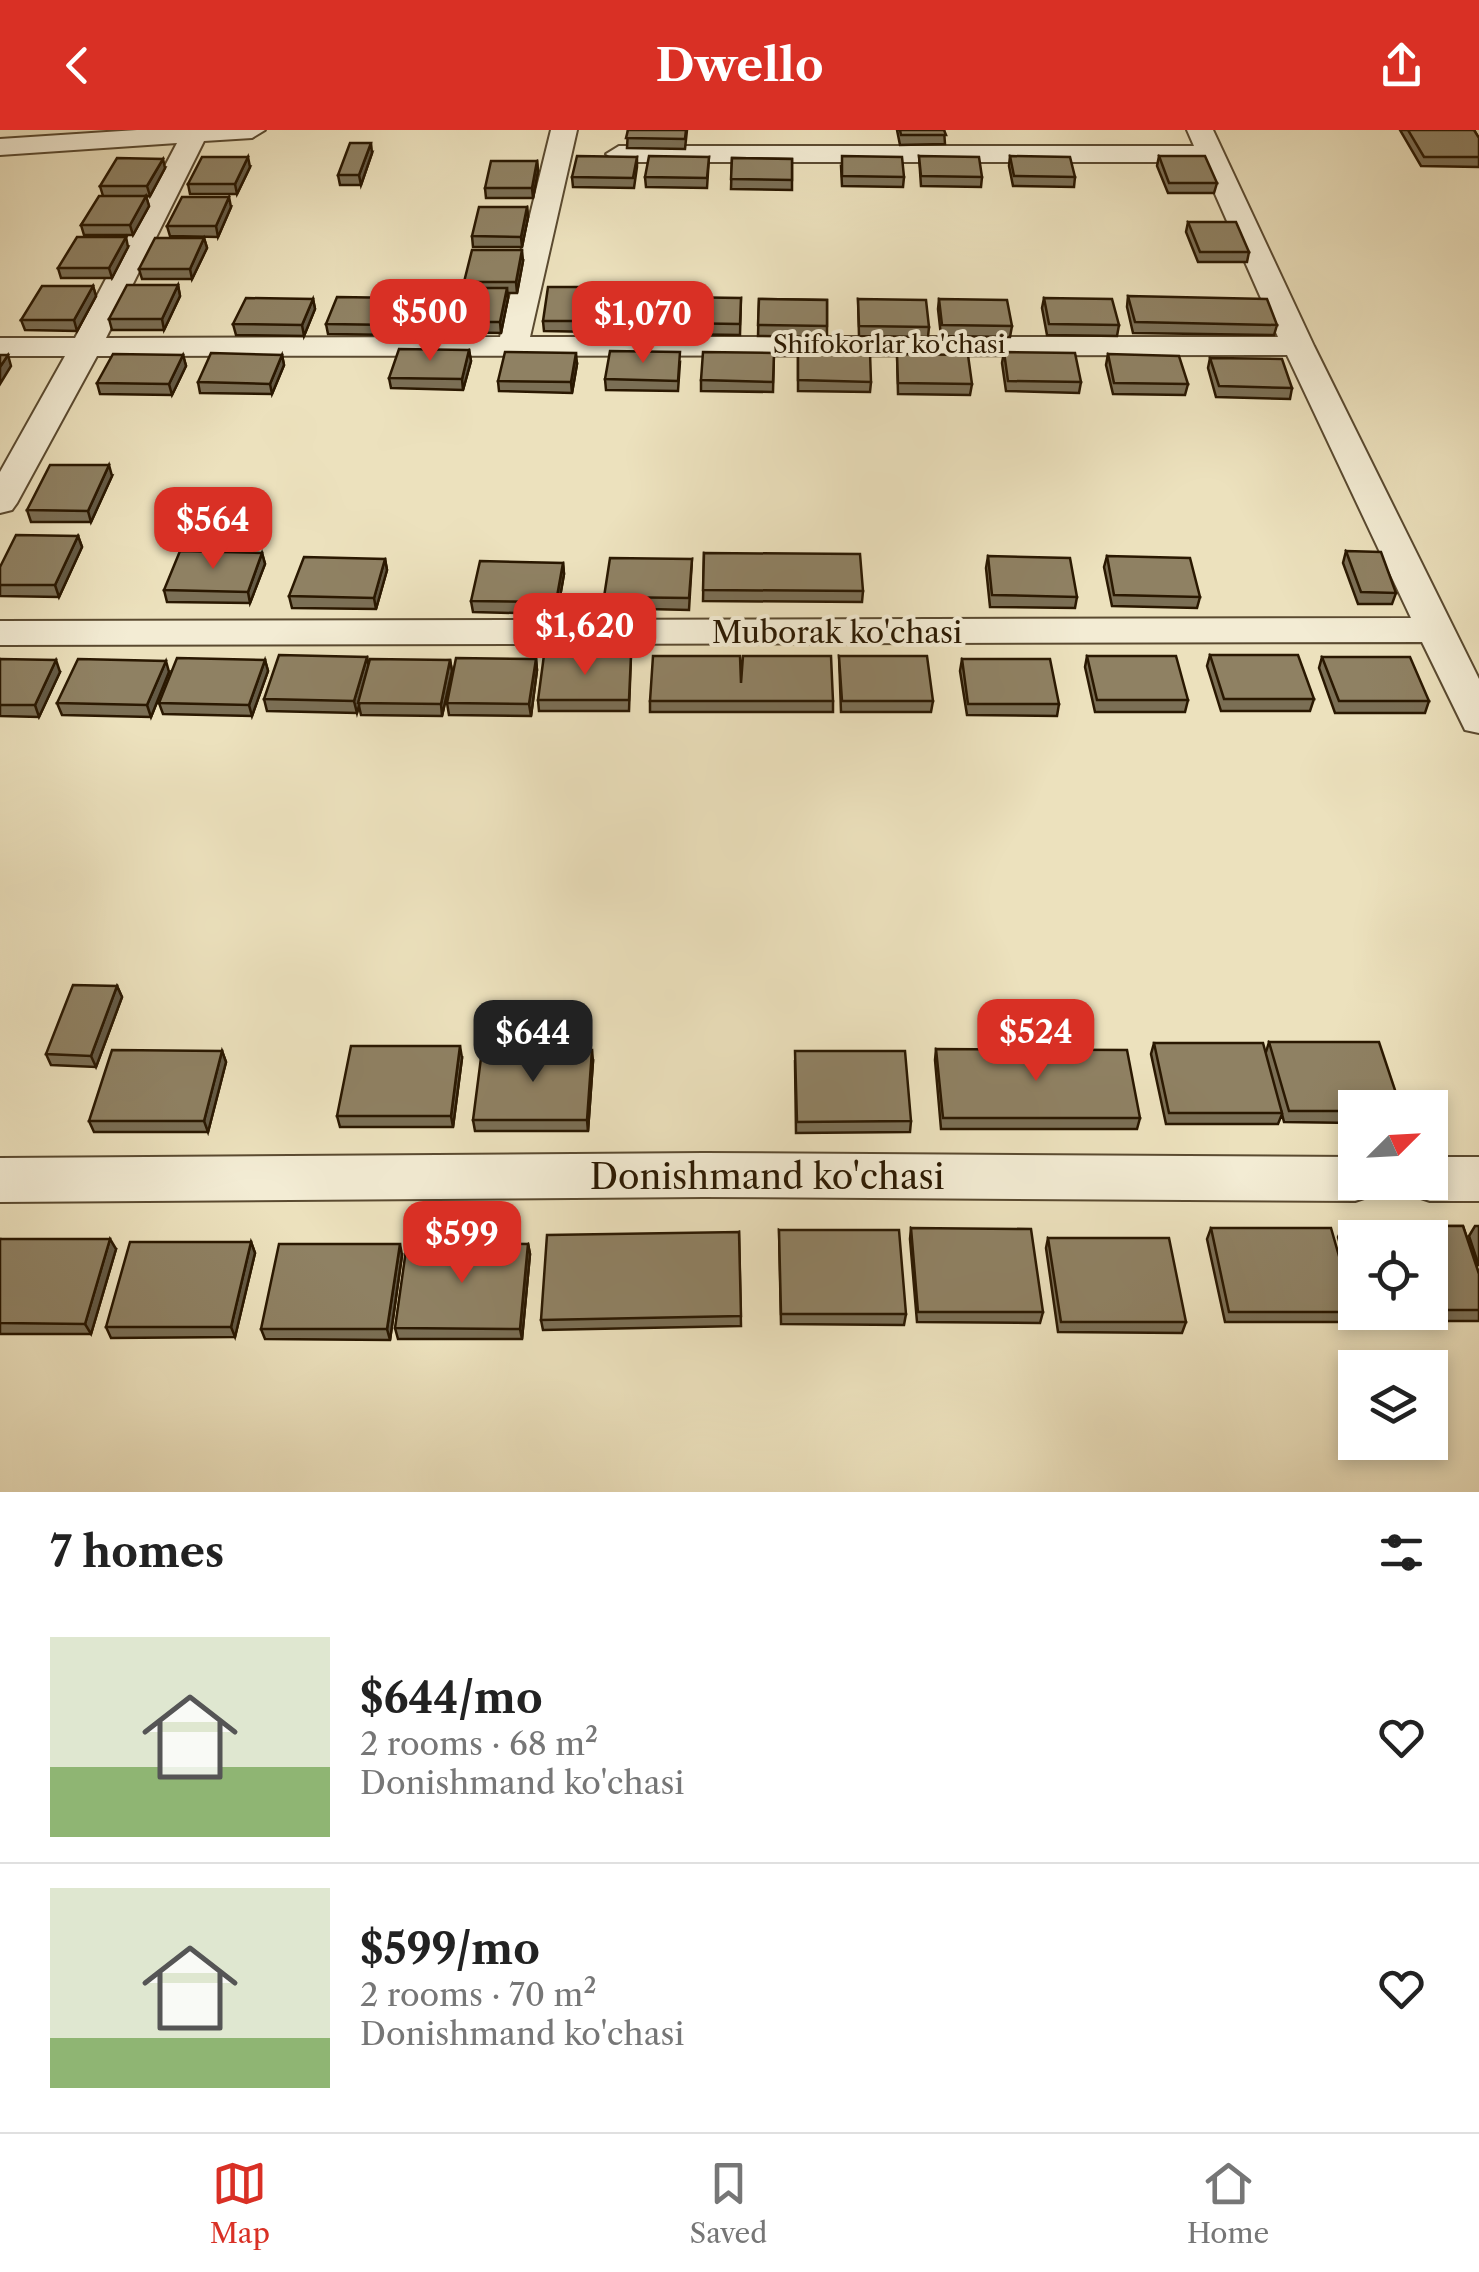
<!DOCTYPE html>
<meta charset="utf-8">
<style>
body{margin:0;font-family:"Libre Caslon Text",serif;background:#f2f2f2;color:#222;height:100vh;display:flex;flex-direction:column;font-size:38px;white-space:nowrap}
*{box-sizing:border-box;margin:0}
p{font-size:32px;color:#767676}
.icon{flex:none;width:55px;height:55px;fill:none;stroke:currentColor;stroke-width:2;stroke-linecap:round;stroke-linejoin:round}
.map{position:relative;height:1362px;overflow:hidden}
.details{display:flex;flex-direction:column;background:#fff;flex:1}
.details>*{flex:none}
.needle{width:65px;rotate:66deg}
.tools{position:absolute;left:1338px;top:960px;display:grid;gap:20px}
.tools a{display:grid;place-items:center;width:110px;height:110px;border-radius:0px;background:#fff;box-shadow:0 5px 15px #0003;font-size:50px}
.price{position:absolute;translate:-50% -85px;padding:0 22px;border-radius:20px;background:#d93025;color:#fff;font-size:32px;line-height:65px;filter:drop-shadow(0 2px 5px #0008)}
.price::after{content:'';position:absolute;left:50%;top:60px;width:30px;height:22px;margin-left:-15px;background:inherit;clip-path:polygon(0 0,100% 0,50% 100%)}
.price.active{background:#222;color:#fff}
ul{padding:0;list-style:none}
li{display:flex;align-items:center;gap:30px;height:250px;padding:0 50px}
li+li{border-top:2px solid #e0e0e0}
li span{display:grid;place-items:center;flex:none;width:280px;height:200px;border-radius:0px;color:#555}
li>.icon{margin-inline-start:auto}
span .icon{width:120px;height:120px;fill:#fffc;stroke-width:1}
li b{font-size:42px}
h2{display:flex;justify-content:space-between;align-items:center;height:120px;padding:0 50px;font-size:42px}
header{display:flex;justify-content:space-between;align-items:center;height:130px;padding:0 50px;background:#d93025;color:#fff;font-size:45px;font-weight:800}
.tab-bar{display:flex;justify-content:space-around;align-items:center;height:140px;border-top:2px solid #e0e0e0;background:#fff;font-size:28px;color:#767676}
.tab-bar a{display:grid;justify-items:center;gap:5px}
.tab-bar .active{color:#d93025}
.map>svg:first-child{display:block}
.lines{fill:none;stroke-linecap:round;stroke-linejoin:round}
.minor-casing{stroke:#5a4a30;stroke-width:4}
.minor{fill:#f3ecd4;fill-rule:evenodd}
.wall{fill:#7b6f55;stroke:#2a1801;stroke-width:2.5}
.shaded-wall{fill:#645a45;stroke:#2a1801;stroke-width:2.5}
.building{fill:#8f8163;stroke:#2a1801;stroke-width:2.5}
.labels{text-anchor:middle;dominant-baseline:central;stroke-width:8;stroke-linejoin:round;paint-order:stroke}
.far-street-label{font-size:25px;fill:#2a1801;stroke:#f3ecd4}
.street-label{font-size:30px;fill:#2a1801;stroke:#f3ecd4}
.near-street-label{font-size:35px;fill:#2a1801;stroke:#f3ecd4}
</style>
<header><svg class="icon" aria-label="back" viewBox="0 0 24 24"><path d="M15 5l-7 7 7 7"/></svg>Dwello<svg class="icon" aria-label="share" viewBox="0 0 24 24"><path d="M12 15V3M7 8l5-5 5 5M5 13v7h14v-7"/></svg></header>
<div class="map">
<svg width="1479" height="1362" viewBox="0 0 1479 1362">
<rect width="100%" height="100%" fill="#ece1bd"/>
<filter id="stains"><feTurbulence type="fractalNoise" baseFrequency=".002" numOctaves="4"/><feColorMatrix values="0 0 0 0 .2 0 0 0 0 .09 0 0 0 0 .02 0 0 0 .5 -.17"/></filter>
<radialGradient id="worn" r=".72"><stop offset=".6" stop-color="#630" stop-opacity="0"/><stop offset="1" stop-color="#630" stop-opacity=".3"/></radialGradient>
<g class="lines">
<g class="minor-casing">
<path id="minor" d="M137 0H265L252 8 204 11 106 208 500 207 551 0H577L530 207H1278L1201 32H619L606 24 619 16H1194L1187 0H1213L1314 216 1479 549V603L1465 600 1422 512 0 515V491L1411 488 1287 225 97 226 17 373 12 380 0 383V342L65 226H0V208H75L177 13 0 25V9Z
M704 1023 1355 1027V1052H1379L1373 1065 1355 1071 704 1067 0 1072V1028Z
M1430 1027H1479V1071H1430L1412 1065 1406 1052H1430Z"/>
</g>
<use href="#minor" class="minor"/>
</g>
<path class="wall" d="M628 0H687L685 19 627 18Z
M897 0H944L945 14 900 15Z
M1400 0H1474L1479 8V37L1421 36Z
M372 23 361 55H340L338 45Z
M919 26 982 47 981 57 921 56Z
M1010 26 1075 47 1074 57 1013 56 1009 36Z
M1159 26 1217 53 1214 63H1168L1157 36Z
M637 27V37L634 58 573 57 572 47Z
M709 27 707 58 646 57 645 47Z
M732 28 792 29V60L731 59Z
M537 31 538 41 533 68H486L485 58Z
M841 36 904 47 903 57 842 56Z
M250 37 237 64H190L188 54Z
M165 38 150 66H146L149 76 133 105H84L81 95 103 66 100 56Z
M231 77 218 107 170 106 167 96Z
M527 77 528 87 522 117H473L472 106Z
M1188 92 1249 122 1247 132H1198L1186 102Z
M204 108 207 118 192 149H142L139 139Z
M128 117 112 148H61L58 138Z
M523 131 517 163H508V168L501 203 449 202 448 192 465 158 464 152Z
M178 155 180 166 164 200H112L109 189Z
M93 156 96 166 77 201 25 200 21 190Z
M1128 166 1277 195 1274 205 1133 203 1127 177Z
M600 167 596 202 544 201 543 191Z
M741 168 740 205 671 204 670 193Z
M1044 168 1119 195 1117 206 1047 205 1042 178Z
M313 169 315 179 304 206 236 205 233 194Z
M759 169 827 170V207L758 206Z
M858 169 929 197 928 207 859 206Z
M939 169 1012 196 1010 207 941 206 938 179Z
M406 179 397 205 328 204 326 194Z
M469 220 471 231 463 260 391 258 389 248Z
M798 222 871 252 870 262 798 261Z
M1004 222 1081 252 1079 263 1006 261 1002 233Z
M774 223 773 262 701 261V250Z
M897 224 972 254 970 265 898 264Z
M1108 224 1188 254 1185 265 1113 264 1106 235Z
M183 225 186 236 172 265 100 264 97 253Z
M282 225 284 235 272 264 200 263 198 252Z
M1210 228 1292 258 1290 269 1216 267 1208 238Z
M680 232 678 261 606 260 605 249Z
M577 234 572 263 499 261 498 251Z
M112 346 91 392H31L27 380Z
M78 406 82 417 59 467 0 466V437Z
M1346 421 1396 463 1392 474H1358L1343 433Z
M262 423 265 434 250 473 167 472 164 460Z
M704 423 863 461 862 472 703 471Z
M988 426 1077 467 1075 478 990 477 986 438Z
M1107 426 1200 467 1197 478 1112 476 1104 437Z
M385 429 387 440 376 479 292 478 289 466Z
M692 429 689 480 605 478 604 467Z
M563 433 564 444 557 484 473 482 471 471Z
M631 525 629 581H539L538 570Z
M1210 525 1314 569 1310 581H1221L1207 536Z
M839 526 933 571 931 582H841Z
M1087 526 1188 570 1185 582H1095L1085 537Z
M367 527 368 534 450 530 452 541 442 586 361 585 359 576 357 583 267 581 264 569Z
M1322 527 1429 571 1425 583H1335L1319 538Z
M0 529 60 542 39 587 0 586Z
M536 529 537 540 531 586 449 585 447 573Z
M962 529 1059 574 1057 586 967 585 960 541Z
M265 530 268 541 252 586 163 584 159 573Z
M169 542 151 587 62 585 57 573Z
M741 553 833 571V582H650V571Z
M117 856 122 867 96 937 51 935 46 924Z
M1269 912 1355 978V993L1284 992 1282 984 1278 994H1166L1151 924 1154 913 1266 922Z
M936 919 1140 988 1137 999H941L935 930Z
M222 921 226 932 208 1002H94L89 991Z
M462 928 453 997H340L337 986Z
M593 931 588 1001H475L473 990Z
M795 932 911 991 910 1002 796 1003Z
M1343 1096H1463L1479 1144V1191H1361L1358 1182H1430V1108H1355V1170L1338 1107Z
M1475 1096H1479V1136L1469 1106Z
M911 1098 1043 1182 1040 1193 917 1192 910 1109Z
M1211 1098 1355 1182 1349 1192H1225L1207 1109Z
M779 1100 906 1184 904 1195 781 1194Z
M739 1102 741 1196 543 1200 541 1190Z
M1048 1108 1186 1192 1182 1203 1058 1202 1046 1118Z
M0 1109 116 1119 91 1204H0Z
M251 1112 255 1123 235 1207 111 1208 106 1197Z
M528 1114 530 1124 522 1209H398L395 1198Z
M402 1125 390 1210 265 1209 261 1199Z"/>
<path class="shaded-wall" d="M371 13 372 23 361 55 359 45Z
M248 27 250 37 237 64 235 54Z
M163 29 165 38 150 66 147 56Z
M537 31 538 41 533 68 532 58Z
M146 66 149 76 133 105 130 95Z
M229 67 231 77 218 107 216 96Z
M527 77 528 87 522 117 521 107Z
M126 107 128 117 112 148 109 138Z
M204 108 207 118 192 149 190 139Z
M522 120 523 131 517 163 516 152Z
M178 155 180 166 164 200 162 189Z
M93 156 96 166 77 201 74 190Z
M599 157 600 167 596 202V191Z
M507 158 508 168 501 203 500 192Z
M404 168 406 179 397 205 395 195Z
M313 169 315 179 304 206 302 195Z
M469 220 471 231 463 260 462 249Z
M576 223 577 234 572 263 571 252Z
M8 225 11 236 0 254V237Z
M183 225 186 236 172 265 169 254Z
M282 225 284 235 272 264 270 254Z
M109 335 112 346 91 392 88 381Z
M78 406 82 417 59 467 55 455Z
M262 423 265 434 250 473 248 462Z
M385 429 387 440 376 479 374 468Z
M563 433 564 444 557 484 556 472Z
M367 527 369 538 357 583 354 571Z
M536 529 537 540 531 586 529 574Z
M56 530 60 542 39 587 35 575Z
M265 530 268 541 252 586 249 575Z
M450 530 452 541 442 586 441 574Z
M166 531 169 542 151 587 147 575Z
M117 856 122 867 96 937 91 926Z
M460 916 462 928 453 997 451 986Z
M592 920 593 931 588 1001 587 990Z
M222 921 226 932 208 1002 204 991Z
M110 1109 116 1119 91 1204 85 1194Z
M251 1112 255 1123 235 1207 231 1197Z
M400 1114 402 1125 390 1210 387 1199Z
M528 1114 530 1124 522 1209 520 1199Z"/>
<path class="building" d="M628 0H686L685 9 626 8Z
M900 0H944L946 5H901Z
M1408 0H1474L1479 8V27H1424Z
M350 13H371L359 45H338Z
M577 26 637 27 633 48 572 47Z
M649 26 709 27 707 48 645 47Z
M842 26 902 27 904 47 842 46Z
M919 26 979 27 982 47 921 46Z
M1010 26 1070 27 1075 47 1014 46Z
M1159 26H1205L1217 53H1169Z
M202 27H248L235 54H188Z
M117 28 163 29 147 56H100Z
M732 28 792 29V50L731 49Z
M491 31H537L532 58H485Z
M99 66H146L130 95H81Z
M182 67H229L216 96H167Z
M479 77H527L521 107 472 106Z
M1188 92H1236L1249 122H1200Z
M77 107H126L109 138H58Z
M155 108H204L190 139H139Z
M472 120H522L516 152H464Z
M127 155H178L162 189H109Z
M42 156H93L74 190H21Z
M548 157H599L596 191H543Z
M456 158H507L500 192H448Z
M1128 166 1267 169 1277 195 1135 192Z
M337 167 404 168 395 195 326 194Z
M673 167 741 168 740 194 670 193Z
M246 168 313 169 302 195 233 194Z
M1044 168 1112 169 1119 195 1049 194Z
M759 169 827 170V196L758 195Z
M858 169 926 170 929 197 859 196Z
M939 169 1007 170 1012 196 942 195Z
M399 219 469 220 462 249 389 248Z
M610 221 680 222 678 251 605 249Z
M505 222 576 223 571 252 498 251Z
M703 222 774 223 773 252 701 250Z
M798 222 870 223 871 252 798 250Z
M1004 222 1075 223 1081 252 1008 251Z
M211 223 282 225 270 254 198 252Z
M113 224 183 225 169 254 97 253Z
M897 224 968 225 972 254 898 253Z
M1108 224 1179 226 1188 254 1114 253Z
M0 225H8L0 237Z
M1210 228 1282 229 1292 258 1219 256Z
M50 335H109L88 381 27 380Z
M16 405 78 406 55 455H0V437Z
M180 421 262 423 248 462 164 460Z
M1346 421 1381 422 1396 463 1361 462Z
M704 423 860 424 863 461 703 460Z
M988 426 1070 428 1077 467 992 465Z
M1107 426 1190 428 1200 467 1114 465Z
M304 427 385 429 374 468 289 466Z
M610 428 692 429 689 468 604 467Z
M480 431 563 433 556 472 471 471Z
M279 525 367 527 354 571 264 569Z
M544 525H631L629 570H538Z
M1210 525H1298L1314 569H1224Z
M653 526H740L741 553 743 526H831L833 571H650Z
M839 526H927L933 571H842Z
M1087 526H1176L1188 570H1097Z
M1322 527H1410L1429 571H1339Z
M177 528 265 530 249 575 159 573Z
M456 528 536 529 529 574 447 573Z
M0 529 56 530 35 575H0Z
M78 529 166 531 147 575 57 573Z
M370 529 450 530 441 574 358 573Z
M962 529H1050L1059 574H968Z
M73 855 117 856 91 926 46 924Z
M1269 912H1379L1401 978H1355V981H1289Z
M1154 913H1263L1282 983H1169Z
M351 916H460L451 986H337Z
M936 919 1127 920 1140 988H943Z
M112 920 222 921 204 991H89Z
M482 920H592L587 990H473Z
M795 921H905L911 991 797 992Z
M1343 1096H1463L1479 1144V1180H1430V1108H1355V1140Z
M911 1098 1031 1099 1043 1182H918Z
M1211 1098H1331L1355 1182H1229Z
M779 1100H899L906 1184H781Z
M739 1102 741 1186 541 1190 547 1105Z
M1048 1108H1169L1186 1192H1061Z
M0 1109H110L85 1194 0 1193Z
M130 1112H251L231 1197H106Z
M407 1113 528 1114 520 1199 395 1198Z
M279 1114H400L387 1199H261Z"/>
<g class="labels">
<g class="far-street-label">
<text x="889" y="214">Shifokorlar ko'chasi</text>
</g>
<g class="street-label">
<text x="837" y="502">Muborak ko'chasi</text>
</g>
<g class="near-street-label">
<text x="767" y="1046">Donishmand ko'chasi</text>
</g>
</g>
<rect width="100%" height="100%" filter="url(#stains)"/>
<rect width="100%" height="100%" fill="url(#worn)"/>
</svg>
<div class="tools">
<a><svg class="needle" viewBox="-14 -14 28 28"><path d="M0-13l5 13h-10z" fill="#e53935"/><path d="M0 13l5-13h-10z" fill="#767676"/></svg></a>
<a><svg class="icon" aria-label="locate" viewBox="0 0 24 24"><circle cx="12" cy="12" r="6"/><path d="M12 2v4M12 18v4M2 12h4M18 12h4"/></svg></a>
<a><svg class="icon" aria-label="layers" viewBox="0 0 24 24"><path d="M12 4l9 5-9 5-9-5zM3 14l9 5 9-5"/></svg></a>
</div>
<b class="price" style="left:430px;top:234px">$500</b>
<b class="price" style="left:643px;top:236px">$1,070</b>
<b class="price" style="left:213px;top:442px">$564</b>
<b class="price" style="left:585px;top:548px">$1,620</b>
<b class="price" style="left:1036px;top:954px">$524</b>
<b class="price active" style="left:533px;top:955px">$644</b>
<b class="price" style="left:462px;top:1156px">$599</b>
</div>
<section class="details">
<h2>7 homes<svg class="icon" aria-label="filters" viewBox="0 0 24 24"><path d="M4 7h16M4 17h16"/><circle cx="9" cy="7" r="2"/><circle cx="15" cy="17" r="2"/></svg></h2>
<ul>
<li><span style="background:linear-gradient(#dfe7d0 65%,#8fb573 0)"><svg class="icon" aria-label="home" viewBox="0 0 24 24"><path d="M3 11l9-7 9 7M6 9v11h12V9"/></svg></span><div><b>$644/mo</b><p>2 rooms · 68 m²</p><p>Donishmand ko'chasi</p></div><svg class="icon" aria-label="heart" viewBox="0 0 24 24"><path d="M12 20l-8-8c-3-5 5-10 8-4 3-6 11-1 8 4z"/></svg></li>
<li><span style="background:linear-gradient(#dfe7d0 75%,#8fb573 0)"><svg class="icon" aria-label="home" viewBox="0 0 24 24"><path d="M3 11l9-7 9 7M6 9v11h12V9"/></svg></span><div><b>$599/mo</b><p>2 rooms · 70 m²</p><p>Donishmand ko'chasi</p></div><svg class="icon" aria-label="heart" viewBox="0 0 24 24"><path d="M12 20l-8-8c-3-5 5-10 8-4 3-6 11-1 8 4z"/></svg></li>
</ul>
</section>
<nav class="tab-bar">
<a class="active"><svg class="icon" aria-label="map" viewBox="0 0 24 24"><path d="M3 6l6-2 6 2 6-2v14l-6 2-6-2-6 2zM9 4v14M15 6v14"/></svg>Map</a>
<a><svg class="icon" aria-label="saved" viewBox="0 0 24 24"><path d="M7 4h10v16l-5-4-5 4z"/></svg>Saved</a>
<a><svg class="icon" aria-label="home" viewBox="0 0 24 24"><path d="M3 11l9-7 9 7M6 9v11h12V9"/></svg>Home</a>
</nav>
